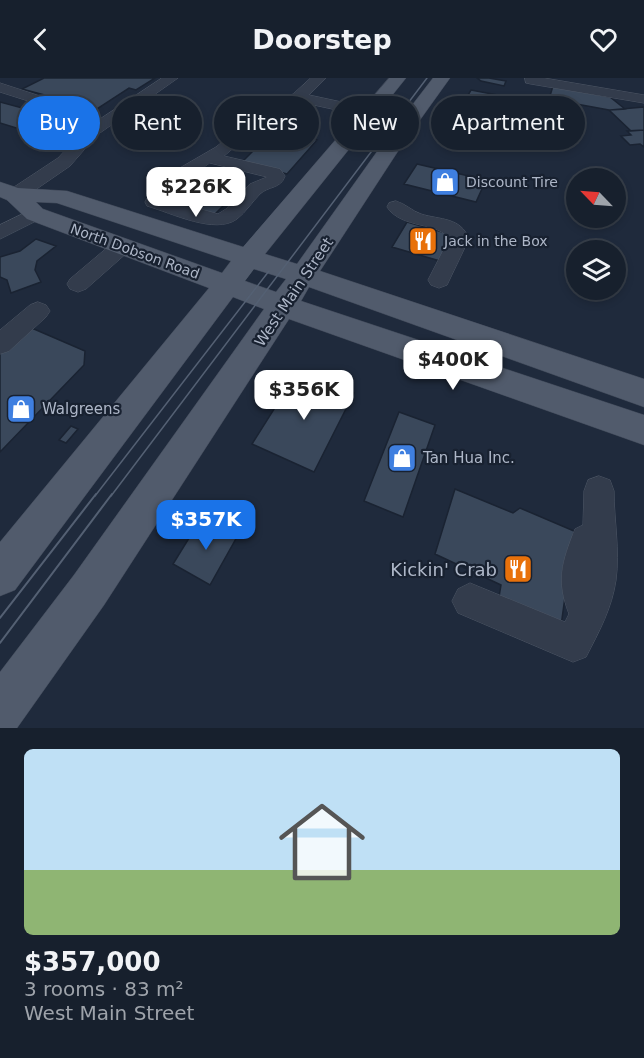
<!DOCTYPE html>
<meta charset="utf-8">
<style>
body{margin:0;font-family:"DejaVu Sans",sans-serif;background:#202835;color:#f1f3f6;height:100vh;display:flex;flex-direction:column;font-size:22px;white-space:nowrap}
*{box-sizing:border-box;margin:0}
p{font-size:20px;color:#9ea3aa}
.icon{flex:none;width:33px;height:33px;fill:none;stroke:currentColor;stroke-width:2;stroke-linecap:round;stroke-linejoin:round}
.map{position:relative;height:650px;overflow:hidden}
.side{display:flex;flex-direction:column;background:#17202d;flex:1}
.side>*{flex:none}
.banner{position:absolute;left:18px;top:18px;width:609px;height:54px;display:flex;gap:12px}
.needle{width:39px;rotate:295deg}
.buttons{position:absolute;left:566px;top:90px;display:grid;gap:12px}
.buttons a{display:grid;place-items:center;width:60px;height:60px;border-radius:50%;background:#17202d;box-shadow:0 3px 9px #0003,0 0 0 2px #363e49;font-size:30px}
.price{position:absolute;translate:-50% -51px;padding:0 14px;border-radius:12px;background:#fff;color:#222;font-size:20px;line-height:39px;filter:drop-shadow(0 2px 3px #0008)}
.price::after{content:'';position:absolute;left:50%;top:36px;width:18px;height:14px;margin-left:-9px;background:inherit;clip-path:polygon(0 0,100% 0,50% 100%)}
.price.active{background:#1a73e8;color:#fff}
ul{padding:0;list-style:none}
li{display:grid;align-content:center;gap:12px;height:318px;padding:0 24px}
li+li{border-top:2px solid #363e49}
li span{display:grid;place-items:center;height:186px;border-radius:9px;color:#555}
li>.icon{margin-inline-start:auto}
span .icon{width:108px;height:108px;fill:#fffc;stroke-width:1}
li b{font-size:26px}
.chip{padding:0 21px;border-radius:27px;background:#17202d;box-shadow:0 3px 9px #0003,0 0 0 2px #363e49;font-size:21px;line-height:54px}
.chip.active{background:#1a73e8;color:#fff}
header{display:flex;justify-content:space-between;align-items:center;height:78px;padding:0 24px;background:#17202d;font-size:27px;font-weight:600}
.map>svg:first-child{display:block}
.building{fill:#3a485b;stroke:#1a2332;stroke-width:1.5}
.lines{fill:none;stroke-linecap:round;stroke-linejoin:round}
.minor-casing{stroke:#4e5766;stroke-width:1}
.major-casing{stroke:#3c4555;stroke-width:1}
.minor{fill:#333c4c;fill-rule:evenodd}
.major{fill:#515b6c;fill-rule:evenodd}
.tram-far1{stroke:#546073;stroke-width:1.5}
.tram{stroke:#546073;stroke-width:2}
.labels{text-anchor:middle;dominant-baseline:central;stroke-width:4.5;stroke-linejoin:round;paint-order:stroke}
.far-poi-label{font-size:14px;fill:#aeb7c8;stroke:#182130;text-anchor:start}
.far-street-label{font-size:14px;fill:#aeb7c8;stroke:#182130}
.street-label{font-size:15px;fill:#aeb7c8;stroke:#182130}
.poi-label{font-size:15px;fill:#aeb7c8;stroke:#182130;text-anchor:start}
.near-poi-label{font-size:18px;fill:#aeb7c8;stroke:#182130;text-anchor:end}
</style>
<header><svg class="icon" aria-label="back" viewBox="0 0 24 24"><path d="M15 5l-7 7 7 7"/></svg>Doorstep<svg class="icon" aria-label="heart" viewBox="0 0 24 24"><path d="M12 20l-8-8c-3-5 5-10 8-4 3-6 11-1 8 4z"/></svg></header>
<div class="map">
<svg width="644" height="650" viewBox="0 0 644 650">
<rect width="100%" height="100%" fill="#1f2a3c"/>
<path class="building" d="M44 0H155L136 12 129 10 97 31 22 11Z
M477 0H489L506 3 504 8 481 3Z
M553 8 610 19 625 31 609 32 549 21Z
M471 12 508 19 503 28 491 26 487 34 461 29Z
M60 21 87 28 39 57 0 45V24L37 34Z
M644 29V52L631 53 609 32Z
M274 52 317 62 287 96 242 84Z
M644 52V69L640 66 630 67 621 58 631 57 627 53Z
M417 86 486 102 476 124 404 106Z
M191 114 227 124 213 138 177 127Z
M407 144 453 157 440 183 392 169Z
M36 161 56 168 37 183 35 192 41 204 11 215 7 202 0 199V179L20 173Z
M27 248 85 273 84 287 0 374V273Z
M298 293 354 315 314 394 252 366Z
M399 334 435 347 403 439 364 423Z
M71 348 78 351 66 365 59 362Z
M455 411 513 435 520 430 574 453 561 548 499 519 501 507 435 476Z
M202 439 238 457 210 507 173 486Z"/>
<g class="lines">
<g class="minor-casing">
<path id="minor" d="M162 0H178L97 57 70 88 22 121H8L6 117 8 113 58 80 85 51Z
M311 0H326L309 17 374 31 377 34 369 39 300 24 261 47 224 78 280 91 285 98C281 111 268 108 260 116 252 124 246 134 237 141 215 157 172 135 147 128L145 124 147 120 178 91 216 69 251 41 293 16ZM210 85 267 99 250 106 226 131 218 136 167 122 190 99Z
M525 0H544L644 17V25L531 6 526 5Z
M0 5 49 21 51 24 44 28 0 14Z
M396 123C406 126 412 133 421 136 440 142 461 139 469 161L447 207 439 210 431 207 428 202 449 161C440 144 401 151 387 129L389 125Z
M35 130 42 132 45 136 42 140 0 161V147Z
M122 161 129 163 132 168 129 173 86 211 78 214 70 211 67 206 70 201 115 163Z
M38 224 46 227 50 233 46 239 9 273 0 276V252L30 227Z
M599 398 610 402 614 413C614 442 620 472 616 502 612 530 599 554 586 579L573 584 458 535 452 523 458 511 470 505 565 544 569 536C556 502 562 484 575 451L583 447 584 413 588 402Z"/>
</g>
<g class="major-casing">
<path id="major" d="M389 0H406L265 176 297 186 386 61 433 0H450L402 67 320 193 644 301V329L309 209 301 223 644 337V367L289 241 104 527 17 650H0V594L74 497 264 231 233 219 15 512 0 518V464L209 210 27 141 7 122 0 119V104L18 110 67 113 243 169ZM36 124 57 125 231 183 222 195 43 131ZM254 191 286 201 276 214 245 203Z"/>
</g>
<use href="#minor" class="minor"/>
<use href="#major" class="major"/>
<path class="tram-far1" d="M95 418 269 193
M111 418 427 0"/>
<path class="tram" d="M0 540 96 416
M0 565 112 416"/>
</g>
<defs>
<g id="shop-square" transform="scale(1.5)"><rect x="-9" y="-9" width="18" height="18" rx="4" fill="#3f7fe0" stroke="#182130"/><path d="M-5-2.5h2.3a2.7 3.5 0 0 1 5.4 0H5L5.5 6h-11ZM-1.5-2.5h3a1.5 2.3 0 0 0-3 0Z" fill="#fff"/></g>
<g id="restaurant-square" transform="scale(1.5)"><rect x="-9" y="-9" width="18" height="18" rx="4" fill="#e8710a" stroke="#182130"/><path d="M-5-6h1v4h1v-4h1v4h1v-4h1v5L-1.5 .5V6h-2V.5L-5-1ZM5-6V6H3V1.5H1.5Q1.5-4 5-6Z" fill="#fff"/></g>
</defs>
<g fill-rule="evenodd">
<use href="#shop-square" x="445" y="104"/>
<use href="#restaurant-square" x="423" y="163"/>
<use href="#shop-square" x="21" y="331"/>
<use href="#shop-square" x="402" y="380"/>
<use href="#restaurant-square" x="518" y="491"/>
</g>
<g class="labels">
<g class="far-poi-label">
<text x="466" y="104">Discount Tire</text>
<text x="444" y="163">Jack in the Box</text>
</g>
<g class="far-street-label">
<text transform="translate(135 173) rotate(20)">North Dobson Road</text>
</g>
<g class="street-label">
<text transform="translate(294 214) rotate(-56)">West Main Street</text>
</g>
<g class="poi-label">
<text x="42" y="331">Walgreens</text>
<text x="423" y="380">Tan Hua Inc.</text>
</g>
<g class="near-poi-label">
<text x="497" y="491">Kickin' Crab</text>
</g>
</g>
</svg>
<div class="buttons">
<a><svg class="needle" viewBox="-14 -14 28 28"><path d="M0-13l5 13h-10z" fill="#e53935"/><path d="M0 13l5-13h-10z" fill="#9ea3aa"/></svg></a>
<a><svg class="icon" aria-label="layers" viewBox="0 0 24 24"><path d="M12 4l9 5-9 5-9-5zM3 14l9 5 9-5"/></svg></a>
</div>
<b class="price" style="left:196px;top:140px">$226K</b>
<b class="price" style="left:453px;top:313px">$400K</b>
<b class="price" style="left:304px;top:343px">$356K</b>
<b class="price active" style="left:206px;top:473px">$357K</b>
<div class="banner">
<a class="chip active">Buy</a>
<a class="chip">Rent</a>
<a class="chip">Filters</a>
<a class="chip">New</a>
<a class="chip">Apartment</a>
</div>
</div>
<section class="side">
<ul>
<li><span style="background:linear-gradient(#bfe0f5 65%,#8fb573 0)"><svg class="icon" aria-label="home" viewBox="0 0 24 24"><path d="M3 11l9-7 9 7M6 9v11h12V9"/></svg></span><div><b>$357,000</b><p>3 rooms · 83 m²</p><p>West Main Street</p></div></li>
</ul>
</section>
